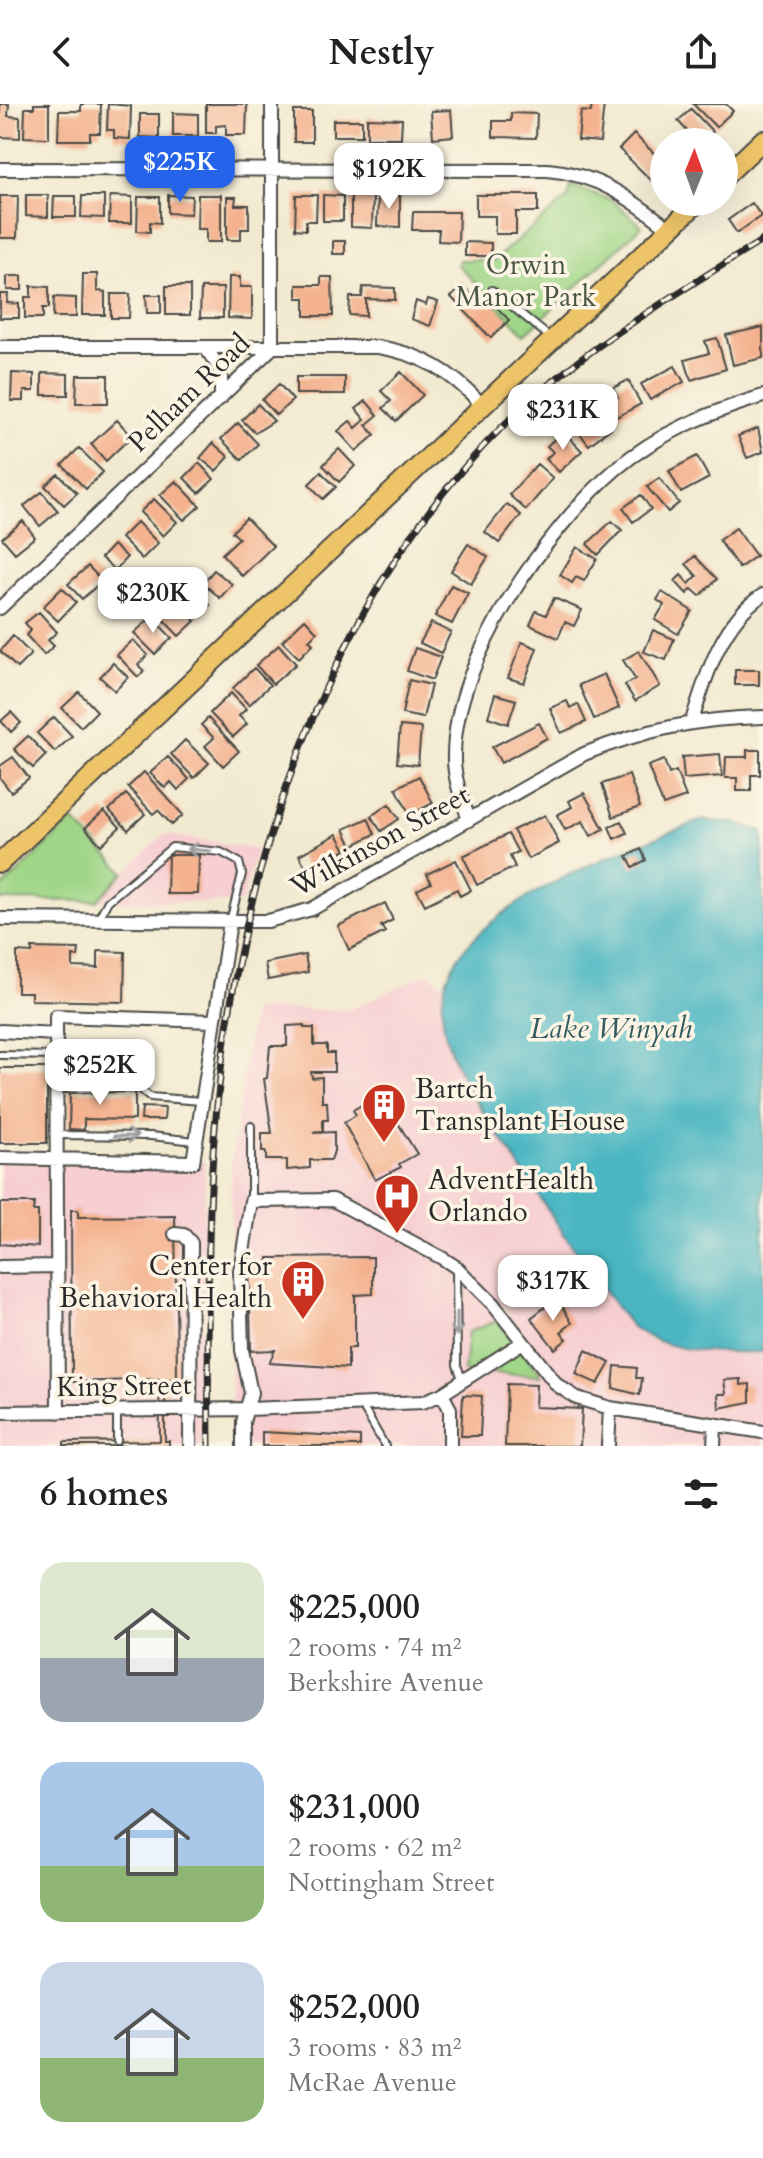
<!DOCTYPE html>
<meta charset="utf-8">
<style>
body{margin:0;font-family:Cardo,serif;background:#f6f6f6;color:#222;height:100vh;display:flex;flex-direction:column;font-size:30px;white-space:nowrap}
*{box-sizing:border-box;margin:0}
p{font-size:26px;color:#767676}
.icon{flex:none;width:44px;height:44px;fill:none;stroke:currentColor;stroke-width:2;stroke-linecap:round;stroke-linejoin:round}
.map{position:relative;height:1342px;overflow:hidden}
.drawer{display:flex;flex-direction:column;background:#fff;flex:1}
.drawer>*{flex:none}
.needle{width:52px;rotate:1deg}
.fabs{position:absolute;left:650px;top:24px;display:grid;gap:16px}
.fabs a{display:grid;place-items:center;width:88px;height:88px;border-radius:50%;background:#fff;box-shadow:0 8px 32px #0002;font-size:40px}
.price{position:absolute;translate:-50% -68px;padding:0 18px;border-radius:16px;background:#fff;color:#222;font-size:26px;line-height:52px;filter:drop-shadow(0 2px 4px #0008)}
.price::after{content:'';position:absolute;left:50%;top:48px;width:24px;height:18px;margin-left:-12px;background:inherit;clip-path:polygon(0 0,100% 0,50% 100%)}
.price.active{background:#2563eb;color:#fff}
ul{padding:0;list-style:none}
li{display:flex;align-items:center;gap:24px;height:200px;padding:0 40px}
li span{display:grid;place-items:center;flex:none;width:224px;height:160px;border-radius:24px;color:#555}
li>.icon{margin-inline-start:auto}
span .icon{width:96px;height:96px;fill:#fffc;stroke-width:1}
li b{font-size:34px}
h2{display:flex;justify-content:space-between;align-items:center;height:96px;padding:0 40px;font-size:34px}
header{display:flex;justify-content:space-between;align-items:center;height:104px;padding:0 40px;background:#fff;font-size:36px;font-weight:800}
.map>svg:first-child{display:block}
.built{fill:#f7cfd2}
.green{fill:#9fd687;stroke:#658059;stroke-width:2}
.water{fill:#48b6c2;stroke:#3a7076;stroke-width:2}
.building{fill:#f4b28f}
.lines{fill:none;stroke-linecap:round;stroke-linejoin:round}
.lane-casing{stroke:#494844;stroke-width:10}
.street-casing{stroke:#494844;stroke-width:16}
.primary-casing{stroke:#494844;stroke-width:22}
.lane{stroke:#fff;stroke-width:6}
.street{stroke:#fff;stroke-width:12}
.primary{stroke:#eec469;stroke-width:18}
.rail-casing{stroke:#2b2b2b;stroke-width:7}
.rail{stroke:#fcf5e5;stroke-width:4;stroke-dasharray:12;stroke-linecap:butt}
.oneway{stroke:#a0a0a0}
.labels{text-anchor:middle;dominant-baseline:central;stroke-width:7;stroke-linejoin:round;paint-order:stroke}
.park-label{font-size:28px;fill:#485642;stroke:#fcf5e5}
.street-label{font-size:28px;fill:#2b2b2b;stroke:#fcf5e5}
.poi-label{font-size:28px;fill:#2b2b2b;stroke:#fcf5e5;text-anchor:start}
.water-label{font-size:30px;font-style:italic;fill:#355c60;stroke:#fcf5e5}
</style>
<header><svg class="icon" aria-label="back" viewBox="0 0 24 24"><path d="M15 5l-7 7 7 7"/></svg>Nestly<svg class="icon" aria-label="share" viewBox="0 0 24 24"><path d="M12 15V3M7 8l5-5 5 5M5 13v7h14v-7"/></svg></header>
<div class="map">
<svg width="763" height="1342" viewBox="0 0 763 1342">
<rect width="100%" height="100%" fill="#fcf5e5"/>
<filter id="ink" filterUnits="userSpaceOnUse"><feTurbulence type="fractalNoise" baseFrequency=".0125" numOctaves="2"/><feDisplacementMap in="SourceGraphic" scale="16" xChannelSelector="R" yChannelSelector="G"/><feConvolveMatrix kernelMatrix="1 2 1 2 8 2 1 2 1" color-interpolation-filters="sRGB"/></filter>
<filter id="wash" filterUnits="userSpaceOnUse"><feTurbulence type="fractalNoise" baseFrequency=".006" numOctaves="4" result="noise"/><feDisplacementMap in="SourceGraphic" scale="32" xChannelSelector="R" yChannelSelector="G"/><feGaussianBlur stdDeviation="1.8" result="paint"/><feColorMatrix in="noise" values="0 0 0 0 0 0 0 0 0 0 0 0 0 0 0 0 0 1.4 0 .05"/><feComposite in="paint" operator="in"/></filter>
<g filter="url(#wash)">
<rect width="100%" height="100%" fill="#f2ead0"/>
<path class="built" d="M164 730 256 745 242 799 97 797Z
M428 869 445 882 443 914 447 936 453 955 480 1001 631 1222 650 1237 692 1246 763 1248V1342H231V1058L253 905 349 906Z
M0 1058H205L201 1342H0Z"/>
<path class="green" d="M571 81 613 97 642 122 525 230 458 161 459 156H494L568 94Z
M73 716 124 768 97 797 0 796V786Z
M497 1217 539 1268 540 1272 464 1268 468 1228Z"/>
<path class="water" d="M703 716 735 719 763 727V1248C719 1249 667 1250 631 1222 586 1166 546 1103 506 1042 485 1010 458 975 447 936 440 911 440 883 454 860 495 790 629 744 703 716Z"/>
<g id="blocks">
<path class="building" d="M0 0H9L8 12 20 13V34L0 33Z
M34 0H49V34L24 33 25 4H34Z
M81 0H101L100 29H90V36H58L59 7H81Z
M108 0 131 2 130 35 114 34V26H107Z
M206 0H247L246 31H226V21L216 22V29H206Z
M592 0H604L600 38 578 36 581 7 591 8Z
M693 0H726L733 7 716 23Z
M691 5 713 28 702 38H697L678 17Z
M451 6 453 32 433 34 431 7Z
M294 7H312V38H294Z
M173 9 198 10V32H173Z
M511 9 537 10 536 34 493 33V17H511Z
M140 10H159V34L140 33Z
M367 14 402 15 401 34H367Z
M333 16H362V32H333Z
M634 30 664 59V64L652 77 619 45Z
M378 90 400 91V123L377 122Z
M26 91H48V113L26 112Z
M168 91 192 92 191 110 168 109Z
M198 91H221V138H206V125H197Z
M296 91H317L316 117H306V126L295 125Z
M323 91 343 92V117H323Z
M351 91H373L372 124 351 123Z
M476 91H538V108H516V130H495V112H476Z
M0 92H18L17 134H0Z
M54 92H76V113H53Z
M82 92H104V114L81 113Z
M110 92 132 93V119H109Z
M138 93H160V119L150 118V128L137 127Z
M227 93H236L235 101H249V125H241V136H227Z
M752 99 761 112 737 129 728 116Z
M413 108H459L458 138 438 137 439 126H412Z
M333 137H345V150H333Z
M465 138 491 139V152H465Z
M83 170H97V187L105 188V211H82Z
M7 172H22V186H7Z
M229 173H240V183H252V215L228 214Z
M321 173H332L333 212H305V194H297V181H321Z
M31 182 49 183V204H43V214H25V193H31Z
M166 182H190V211H166Z
M463 182 480 200 487 193 509 216 491 234 451 193Z
M363 183 395 184V196L366 195V212L349 211 350 193H362Z
M201 184H223V214H200Z
M0 190H8L7 199 19 200V214H0Z
M111 190H130L129 214H111Z
M146 191H161V209H147Z
M54 193 76 194V213H53Z
M428 195 438 198 430 222 411 215 416 197 426 201Z
M763 223V254L733 261 726 231Z
M717 234 726 265 691 276 685 256 709 249 705 237Z
M675 262 684 278 650 296 641 280Z
M401 268 423 291 396 317 383 304 391 297 381 287Z
M12 269 34 270V287H24V297H11Z
M42 269 68 270V291H42Z
M77 271H108V299H76Z
M296 273H345V290H296Z
M628 276 641 300 613 315 605 300 618 293 613 284Z
M279 280 293 296 276 311 262 296Z
M589 295 611 324 589 341 573 321 581 315 574 307Z
M366 297 378 311 366 321 375 331 356 347 338 327 350 317 356 324 365 316 356 305Z
M258 300 274 317 255 329 242 316Z
M117 316 132 332 106 357 91 340Z
M238 319 258 340 242 356 221 335Z
M758 324 763 348 747 354 738 332Z
M563 327 582 347 559 368 546 355 553 348 547 342Z
M213 339 229 353 216 367 200 354Z
M79 344 103 368 86 385 62 361Z
M339 345 355 362 339 378 323 361Z
M697 352 709 374 681 389 669 367Z
M199 359 214 375 199 389 184 374Z
M537 360 553 374 526 406 509 391Z
M321 368 336 383 323 395 309 380Z
M58 370 77 389 64 401 45 382Z
M659 374 679 399 668 408 647 383Z
M176 377 200 402 184 416 160 391Z
M42 388 58 407 40 422 24 402Z
M641 391 651 405 633 418 623 404Z
M154 395 177 418 163 432 140 408Z
M507 400 521 411 499 439 485 428Z
M246 414 273 442 242 472 222 450 239 434 232 428Z
M23 417 35 433 15 449 2 434Z
M612 417 622 426 598 451 587 440Z
M137 418 158 439 142 455 121 434Z
M736 424 756 452 739 464 719 436Z
M468 440 488 453 471 480 451 467Z
M113 441 127 453 115 466 101 454Z
M577 443 597 455 584 477 576 473 572 479 560 471Z
M695 452 717 475 700 492 692 485 687 490 675 477 681 471 689 480 697 472 686 460Z
M88 462 102 477 82 495 68 480Z
M214 466 232 480 220 494 203 479Z
M451 481 468 489 452 520 435 512Z
M62 484 76 498 58 517 43 503Z
M195 486 210 501 197 514 182 498Z
M662 488 692 507 678 530 655 516 664 501 657 496Z
M171 493 195 517 179 532 150 502 159 494 165 500Z
M554 494 582 506 574 522 565 518 558 534 530 521 536 507 546 511Z
M39 508 57 528 48 536 54 542 44 551 26 531 31 526 25 519Z
M152 513 172 534 155 550 134 529Z
M305 515 317 528 309 536 313 540 299 554 282 537Z
M431 519 451 528 441 549 420 539Z
M653 526 674 535 666 556 644 548Z
M13 532 31 550 17 564 0 547Z
M133 536 148 551 138 561 144 567 138 573 117 551Z
M522 538 537 544 524 579 508 574Z
M279 541 296 560 273 580 256 561Z
M415 544 441 553 432 576 407 567Z
M639 547 660 582 635 597 625 581 635 575 623 556Z
M113 559 128 573 115 587 100 573Z
M254 564 270 581 249 601 233 584Z
M735 566H759V581H735Z
M604 570 619 604 594 615 579 581Z
M409 576 431 581 423 614 402 610Z
M79 588 97 607 81 623 62 604Z
M231 589 246 605 239 612 247 620 233 633 210 609Z
M495 590 516 596 508 620 488 613Z
M567 597 570 604 578 600 586 618 561 629 550 604Z
M11 608 21 619 11 628 1 617Z
M54 613 72 632 55 648 37 629Z
M208 614 239 647 223 662 205 642 214 634 201 621Z
M539 619 547 634 501 659 492 643Z
M400 622 421 624 418 661 397 659Z
M28 632 46 651 33 664 14 645Z
M185 636 209 659 194 674 171 650Z
M747 646H760V671H751V687H737V674H725L726 653H747Z
M720 650 722 672 684 675 682 653Z
M13 653 29 674 11 688 0 674V662Z
M168 653 189 675 178 686 171 678 165 684 150 669Z
M664 656 669 670 676 667 686 693 663 701 648 662Z
M144 668 183 711 172 721 158 706 153 710 128 683Z
M629 671 640 703 613 713 602 680Z
M419 672 433 699 410 711 396 684Z
M584 689 604 725 591 732 583 717 565 726 557 711 572 703 569 697Z
M126 690 145 710 128 726 109 706Z
M389 700 399 715 381 727 371 712Z
M104 707 120 723 101 741 85 724Z
M545 711 559 739 528 755 513 726Z
M368 714 375 730 352 742 344 725Z
M621 717 627 729 614 735 609 723Z
M337 730 346 746 308 767 299 751Z
M508 730 518 748 510 752 515 763 477 781 463 752Z
M641 745 646 756 633 763 627 752Z
M168 751H199L198 790H167Z
M456 756 471 786 460 792 457 785 425 801 417 786 431 779 427 770Z
M385 799 393 816 381 822 385 828 349 846 338 822Z
M32 844 79 845 78 853 73 852V863L98 864V847L125 848 124 898 31 896V888H17V848L32 849Z
M305 851 308 868 268 876 265 859Z
M304 921V924H314V941H327V949H334V968H311L312 974 322 973V998H327L328 1016H323V1027L313 1029 334 1028V1047L331 1056H310V1064L287 1066V1056H266V1048H262V1029H272L264 975 267 974 270 942H287V922Z
M0 964H47V1039H0Z
M70 987 135 988V1016L84 1015V1026L69 1025Z
M380 990 417 1050 399 1060 401 1063 375 1076 344 1019 356 1011 353 1006Z
M142 1003 165 1004 164 1016H141Z
M0 1099H34L33 1107H38V1143L0 1140Z
M71 1106H78V1113L175 1112 177 1275H165V1337H169V1342H64V1338L160 1337 159 1275 72 1278Z
M373 1153V1190L355 1191V1244H348V1264L269 1259 275 1246 251 1247 249 1160H267L268 1154Z
M518 1157 534 1176 518 1188 502 1170Z
M557 1194 572 1219 561 1228 567 1235 555 1245 531 1214Z
M586 1246 610 1259 598 1280 576 1270Z
M615 1262 637 1264 636 1274H642L640 1291 613 1284Z
M741 1275V1281L750 1280V1298L719 1304 718 1290H726L724 1276Z
M507 1280 536 1281 535 1303 582 1305 580 1342H505Z
M463 1291 482 1292 480 1332H461Z
M262 1328 360 1333V1342H262Z"/>
</g>
</g>
<g filter="url(#ink)">
<use href="#blocks" fill-opacity="0" stroke="#494844" stroke-width="2"/>
<g class="lines">
<g class="lane-casing">
<path id="lane" d="M492 186 552 235
M98 815 108 797 172 743 221 748 239 758 242 770 230 818
M0 951 56 952
M56 985 139 984 150 993 201 997
M56 1031 151 1032 195 1037
M251 1097V1022
M456 1166 457 1261 462 1275
M362 1302 385 1342
M117 1307V1337"/>
</g>
<g class="street-casing">
<path id="street" d="M0 65 547 66C598 70 631 95 670 125
M0 243H378C422 250 452 268 482 301
M205 243 221 266V294
M0 504 272 244V0
M692 617C705 574 722 516 763 491
M469 716C462 695 453 673 454 651 455 554 546 426 616 365 658 329 711 308 763 292
M0 815 250 817H268L312 805 584 650C643 626 699 614 763 613
M0 927 56 930
M0 1054 193 1058 230 818
M175 1130 184 1131 191 1139 190 1342
M0 1163 57 1162
M442 1290 450 1305V1342
M0 1308 248 1305 423 1298 442 1290 523 1238
M58 1308 56 912 213 917
M243 1342V1318L251 1289 242 1246 240 1167 251 1097 333 1096 442 1154 456 1163 493 1200 557 1281 577 1294 610 1304 763 1328
M608 1342 610 1304
M714 1342 715 1321"/>
</g>
<g class="primary-casing">
<path id="primary" d="M724 73 763 36
M0 759 698 98"/>
</g>
<use href="#lane" class="lane"/>
<use href="#street" class="street"/>
<use href="#primary" class="primary"/>
<g class="rail-casing">
<path id="rail" d="M209 1342C208 1236 206 1129 215 1023 236 776 324 499 504 321 580 246 673 192 763 136"/>
</g>
<use href="#rail" class="rail"/>
</g>
<defs><path id="oneway-shaft" d="M-6 0H5M1.5-3L5.5 0L1.5 3" fill="none" stroke-width="1.6" stroke-linecap="round" stroke-linejoin="round" transform="scale(2)"/></defs>
<g class="oneway">
<use href="#oneway-shaft" transform="translate(199 746) rotate(-175)"/>
<use href="#oneway-shaft" transform="translate(126 1032) rotate(-1)"/>
<use href="#oneway-shaft" transform="translate(457 1220) rotate(90)"/>
</g>
</g>
<defs>
<g id="building-pin" transform="scale(2.3)"><path d="M0 17L-7.5 6A9.5 9.5 0 1 1 7.5 6Z" fill="#c8321e" stroke="#fcf5e5"/><path d="M-4-6H4V6H1V3H-1V6H-4ZM-2.5-4.3h1.7v1.8h-1.7ZM.8-4.3h1.7v1.8H.8ZM-2.5-1h1.7V.8h-1.7ZM.8-1h1.7V.8H.8Z" fill="#fff"/></g>
<g id="hospital-pin" transform="scale(2.3)"><path d="M0 17L-7.5 6A9.5 9.5 0 1 1 7.5 6Z" fill="#c8321e" stroke="#fcf5e5"/><path d="M-5-5h3v3.5h4V-5h3V5h-3V1.5h-4V5h-3Z" fill="#fff"/></g>
</defs>
<g fill-rule="evenodd">
<use href="#building-pin" x="384" y="1001"/>
<use href="#hospital-pin" x="397" y="1092"/>
<use href="#building-pin" x="303" y="1178"/>
</g>
<g class="labels">
<g class="park-label">
<text x="526" y="161">Orwin<tspan x="526" dy="32">Manor Park</tspan></text>
</g>
<g class="street-label">
<text transform="translate(189 289) rotate(-44)">Pelham Road</text>
<text transform="translate(380 737) rotate(-29)">Wilkinson Street</text>
<text transform="translate(124 1282) rotate(-1)">King Street</text>
</g>
<g class="poi-label">
<text x="415" y="985">Bartch<tspan x="415" dy="32">Transplant House</tspan></text>
<text x="428" y="1076">AdventHealth<tspan x="428" dy="32">Orlando</tspan></text>
<text x="272" y="1162" text-anchor="end">Center for<tspan x="272" dy="32">Behavioral Health</tspan></text>
</g>
<g class="water-label">
<text x="611" y="924">Lake Winyah</text>
</g>
</g>
</svg>
<div class="fabs">
<a><svg class="needle" viewBox="-14 -14 28 28"><path d="M0-13l5 13h-10z" fill="#e53935"/><path d="M0 13l5-13h-10z" fill="#767676"/></svg></a>
</div>
<b class="price active" style="left:180px;top:100px">$225K</b>
<b class="price" style="left:389px;top:107px">$192K</b>
<b class="price" style="left:563px;top:348px">$231K</b>
<b class="price" style="left:153px;top:531px">$230K</b>
<b class="price" style="left:100px;top:1003px">$252K</b>
<b class="price" style="left:553px;top:1219px">$317K</b>
</div>
<section class="drawer">
<h2>6 homes<svg class="icon" aria-label="filters" viewBox="0 0 24 24"><path d="M4 7h16M4 17h16"/><circle cx="9" cy="7" r="2"/><circle cx="15" cy="17" r="2"/></svg></h2>
<ul>
<li><span style="background:linear-gradient(#dfe7d0 60%,#9aa5b1 0)"><svg class="icon" aria-label="home" viewBox="0 0 24 24"><path d="M3 11l9-7 9 7M6 9v11h12V9"/></svg></span><div><b>$225,000</b><p>2 rooms · 74 m²</p><p>Berkshire Avenue</p></div></li>
<li><span style="background:linear-gradient(#a9c7e8 65%,#8fb573 0)"><svg class="icon" aria-label="home" viewBox="0 0 24 24"><path d="M3 11l9-7 9 7M6 9v11h12V9"/></svg></span><div><b>$231,000</b><p>2 rooms · 62 m²</p><p>Nottingham Street</p></div></li>
<li><span style="background:linear-gradient(#c9d6e8 60%,#8fb573 0)"><svg class="icon" aria-label="home" viewBox="0 0 24 24"><path d="M3 11l9-7 9 7M6 9v11h12V9"/></svg></span><div><b>$252,000</b><p>3 rooms · 83 m²</p><p>McRae Avenue</p></div></li>
</ul>
</section>
